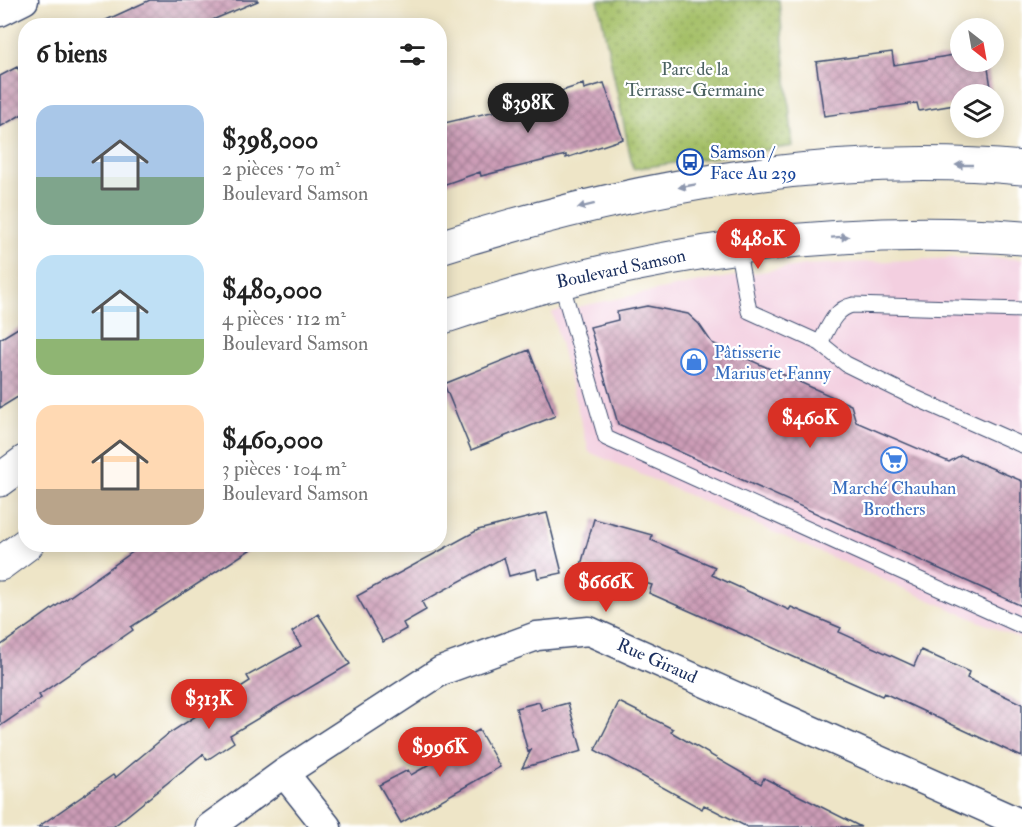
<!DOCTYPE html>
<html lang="fr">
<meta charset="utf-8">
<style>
body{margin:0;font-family:"IM FELL Double Pica",serif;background:#f2f2f2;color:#222;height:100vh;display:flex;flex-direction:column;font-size:22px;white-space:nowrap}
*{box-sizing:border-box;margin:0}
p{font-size:20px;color:#767676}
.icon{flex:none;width:33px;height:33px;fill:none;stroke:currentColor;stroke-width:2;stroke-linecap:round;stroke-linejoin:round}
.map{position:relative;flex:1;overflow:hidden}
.drawer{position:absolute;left:18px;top:18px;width:429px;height:534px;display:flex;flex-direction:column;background:#fff;border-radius:24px;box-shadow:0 3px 15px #0003}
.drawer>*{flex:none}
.needle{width:39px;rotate:149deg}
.fabs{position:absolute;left:950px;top:18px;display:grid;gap:12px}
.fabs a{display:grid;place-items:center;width:54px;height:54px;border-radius:50%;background:#fff;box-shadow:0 3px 15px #0003;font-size:30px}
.price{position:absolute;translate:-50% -51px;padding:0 14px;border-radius:21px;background:#d93025;color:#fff;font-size:20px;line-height:39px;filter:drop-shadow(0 2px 3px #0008)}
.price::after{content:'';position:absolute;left:50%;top:36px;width:18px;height:14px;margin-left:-9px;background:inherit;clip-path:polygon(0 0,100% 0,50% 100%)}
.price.current{background:#222;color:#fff}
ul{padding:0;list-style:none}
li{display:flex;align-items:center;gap:18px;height:150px;padding:0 18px}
li span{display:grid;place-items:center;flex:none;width:168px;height:120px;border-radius:18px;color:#555}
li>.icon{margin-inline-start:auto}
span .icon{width:72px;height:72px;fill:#fffc;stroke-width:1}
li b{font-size:26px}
h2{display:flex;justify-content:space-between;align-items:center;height:72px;padding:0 18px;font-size:26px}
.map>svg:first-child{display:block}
.built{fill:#f3cfe0}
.park{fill:url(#park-dots);stroke:#607862;stroke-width:1.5}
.building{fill:url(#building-cross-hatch)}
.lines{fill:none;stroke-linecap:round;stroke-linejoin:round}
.lane-casing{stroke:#3b4a6e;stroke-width:17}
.street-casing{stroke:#3b4a6e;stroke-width:31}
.secondary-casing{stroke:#3b4a6e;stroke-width:35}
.lane{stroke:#fff;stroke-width:15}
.street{stroke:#fff;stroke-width:28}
.secondary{stroke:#fff;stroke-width:33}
.oneway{fill:#8d97ae}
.labels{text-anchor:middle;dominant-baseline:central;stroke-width:4.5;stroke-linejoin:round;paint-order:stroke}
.park-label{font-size:18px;fill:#4b6261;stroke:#fff}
.transit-label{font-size:18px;fill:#164399;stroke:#fff;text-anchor:start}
.street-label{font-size:18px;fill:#1b2f5e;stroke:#fff}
.shop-label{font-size:18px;fill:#366cbe;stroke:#fff;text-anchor:start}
</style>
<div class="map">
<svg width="1022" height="827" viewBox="0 0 1022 827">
<defs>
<pattern id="park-dots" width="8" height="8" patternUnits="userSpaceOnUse" patternTransform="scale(1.5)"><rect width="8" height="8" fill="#a5c067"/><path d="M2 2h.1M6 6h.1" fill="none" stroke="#869c58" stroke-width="1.8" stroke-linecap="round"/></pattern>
<pattern id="building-cross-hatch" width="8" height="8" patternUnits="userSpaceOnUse" patternTransform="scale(1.5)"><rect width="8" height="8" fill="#cc9cb6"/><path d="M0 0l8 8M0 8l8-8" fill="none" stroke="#a58097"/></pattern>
</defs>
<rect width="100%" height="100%" fill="#fff"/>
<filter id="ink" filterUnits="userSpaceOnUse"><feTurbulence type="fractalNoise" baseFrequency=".0167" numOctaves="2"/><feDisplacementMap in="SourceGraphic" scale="12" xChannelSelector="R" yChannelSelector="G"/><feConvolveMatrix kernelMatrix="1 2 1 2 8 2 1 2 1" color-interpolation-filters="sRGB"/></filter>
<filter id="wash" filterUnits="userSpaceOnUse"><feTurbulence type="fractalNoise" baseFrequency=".008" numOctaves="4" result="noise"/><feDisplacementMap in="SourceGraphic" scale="24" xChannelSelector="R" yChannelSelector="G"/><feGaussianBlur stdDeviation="1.35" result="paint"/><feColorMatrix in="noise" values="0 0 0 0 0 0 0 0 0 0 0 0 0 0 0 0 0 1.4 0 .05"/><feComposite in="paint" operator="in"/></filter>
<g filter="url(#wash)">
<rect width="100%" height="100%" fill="#eee5c7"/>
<path class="built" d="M973 257 1022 259V640L589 452 552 312 704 281 804 265Z"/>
<path class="park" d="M598 0H779L793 146 633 169Z"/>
<g id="blocks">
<path class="building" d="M150 0H258V1L198 26H93Z
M892 52 894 65 960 54V62H987L992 94H960V104L919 111 917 103 824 116 816 62Z
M17 67 26 81V112L0 127V76Z
M604 83 623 139 566 158V155L481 176 480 172 440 186V124L547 99 546 96 583 84 584 89Z
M647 306 688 314 699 324 712 343 851 405 856 422 949 462 961 455 1022 481V606L618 424 590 327 618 320 617 312Z
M26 323V392L0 408V339Z
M529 350 555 416 471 450 444 384Z
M547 513 562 573 538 578 536 569 509 576 504 557 422 602 426 610 403 623 406 629 383 642 357 596 478 530Z
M594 519 652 535 651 540 715 567 712 575 789 610 791 607 841 628 839 632 914 666 921 650 969 672 967 678 1022 704V757L884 693 882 696 649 593 652 585 581 565Z
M144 544H259L131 627 133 630 39 695 41 698 0 726V646Z
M318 614 350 664 230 735 234 742 207 760 203 754 113 827H38L113 775 115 778 168 734 250 681 247 676 301 646 292 632Z
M539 702 542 710 568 703 582 751 522 768 531 750 528 752 516 708Z
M619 702 673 729 671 732 761 784 764 778 861 827H747L704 805 702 809 595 750Z
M479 730 500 767 401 823 379 785 408 770 411 775 457 749 454 744Z"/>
</g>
</g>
<g filter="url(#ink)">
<use href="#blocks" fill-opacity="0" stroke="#3b4a6e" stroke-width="1.5"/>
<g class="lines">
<g class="lane-casing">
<path id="lane" d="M737 247 749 311 820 343 846 364 909 395 1022 445
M561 282 606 438 1022 626
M820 343C829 327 834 309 853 305L1022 310"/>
</g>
<g class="street-casing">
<path id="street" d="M0 12 24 0
M284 773 327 827
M210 827 284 773 441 671 537 636 589 631 1022 824"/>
</g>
<g class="secondary-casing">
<path id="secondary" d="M440 247C624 189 828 150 1022 168
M440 318C626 255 825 223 1022 238
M0 480 26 461
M0 564 27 544"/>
</g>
<use href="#lane" class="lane"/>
<use href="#street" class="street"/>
<use href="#secondary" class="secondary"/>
</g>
<defs><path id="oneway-solid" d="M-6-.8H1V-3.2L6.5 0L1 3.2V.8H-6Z" transform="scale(1.5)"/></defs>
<g class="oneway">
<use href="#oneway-solid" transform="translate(964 165) rotate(-180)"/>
<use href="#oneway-solid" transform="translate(687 186) rotate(170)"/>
<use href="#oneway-solid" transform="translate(586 206) rotate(166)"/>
<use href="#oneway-solid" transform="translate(840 237) rotate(-4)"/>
</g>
</g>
<defs>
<g id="bus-ring" transform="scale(1.35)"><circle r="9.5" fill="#fff" stroke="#1a4fb4" stroke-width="1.5"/><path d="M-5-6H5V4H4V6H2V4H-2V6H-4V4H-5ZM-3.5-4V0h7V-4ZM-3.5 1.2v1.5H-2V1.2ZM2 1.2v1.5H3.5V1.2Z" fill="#1a4fb4"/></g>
<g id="shop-ring" transform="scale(1.35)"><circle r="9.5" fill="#fff" stroke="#3f7fe0" stroke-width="1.5"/><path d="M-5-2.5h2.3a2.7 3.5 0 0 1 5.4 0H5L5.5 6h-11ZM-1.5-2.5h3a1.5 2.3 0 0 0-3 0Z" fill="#3f7fe0"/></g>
<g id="supermarket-ring" transform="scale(1.35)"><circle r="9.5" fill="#fff" stroke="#3f7fe0" stroke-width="1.5"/><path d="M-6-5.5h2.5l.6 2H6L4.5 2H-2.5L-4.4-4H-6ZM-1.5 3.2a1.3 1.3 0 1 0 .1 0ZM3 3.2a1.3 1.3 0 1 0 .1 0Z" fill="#3f7fe0"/></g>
</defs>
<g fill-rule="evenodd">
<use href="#bus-ring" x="690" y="162"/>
<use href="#shop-ring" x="694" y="362"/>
<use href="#supermarket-ring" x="894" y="460"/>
</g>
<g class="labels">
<g class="park-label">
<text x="695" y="69">Parc de la<tspan x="695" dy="21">Terrasse-Germaine</tspan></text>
</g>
<g class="transit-label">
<text x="710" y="152">Samson /<tspan x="710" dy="21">Face Au 239</tspan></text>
</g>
<g class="street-label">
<text transform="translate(621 269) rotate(-12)">Boulevard Samson</text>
<text transform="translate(657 661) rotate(24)">Rue Giraud</text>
</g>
<g class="shop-label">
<text x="714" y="352">Pâtisserie<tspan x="714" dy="21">Marius et Fanny</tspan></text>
<text x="894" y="488" text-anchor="middle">Marché Chauhan<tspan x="894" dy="21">Brothers</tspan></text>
</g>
</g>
</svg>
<div class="fabs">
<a><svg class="needle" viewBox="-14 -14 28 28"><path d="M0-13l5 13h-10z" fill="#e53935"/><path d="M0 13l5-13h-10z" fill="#767676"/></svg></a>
<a><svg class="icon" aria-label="layers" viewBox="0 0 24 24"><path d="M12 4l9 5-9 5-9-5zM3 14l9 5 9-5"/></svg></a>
</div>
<b class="price current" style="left:528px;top:134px">$398K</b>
<b class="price" style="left:758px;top:270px">$480K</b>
<b class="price" style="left:810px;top:449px">$460K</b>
<b class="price" style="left:606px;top:613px">$666K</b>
<b class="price" style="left:209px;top:730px">$313K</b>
<b class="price" style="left:440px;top:778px">$996K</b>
<section class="drawer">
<h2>6 biens<svg class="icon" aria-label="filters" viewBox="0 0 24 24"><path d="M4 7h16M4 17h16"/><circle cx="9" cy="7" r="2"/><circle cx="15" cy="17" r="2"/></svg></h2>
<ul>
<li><span style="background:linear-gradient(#a9c7e8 60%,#7fa58c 0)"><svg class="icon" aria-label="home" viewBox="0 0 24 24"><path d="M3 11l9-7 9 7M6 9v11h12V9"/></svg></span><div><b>$398,000</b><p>2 pièces · 70 m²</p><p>Boulevard Samson</p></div></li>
<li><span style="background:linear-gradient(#bfe0f5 70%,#8fb573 0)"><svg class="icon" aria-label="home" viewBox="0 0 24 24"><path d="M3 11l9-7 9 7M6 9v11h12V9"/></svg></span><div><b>$480,000</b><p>4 pièces · 112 m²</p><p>Boulevard Samson</p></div></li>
<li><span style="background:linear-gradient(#ffd9b3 70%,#b9a48a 0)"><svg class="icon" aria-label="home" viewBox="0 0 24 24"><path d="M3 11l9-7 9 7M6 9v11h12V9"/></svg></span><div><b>$460,000</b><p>3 pièces · 104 m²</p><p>Boulevard Samson</p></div></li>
</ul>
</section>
</div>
